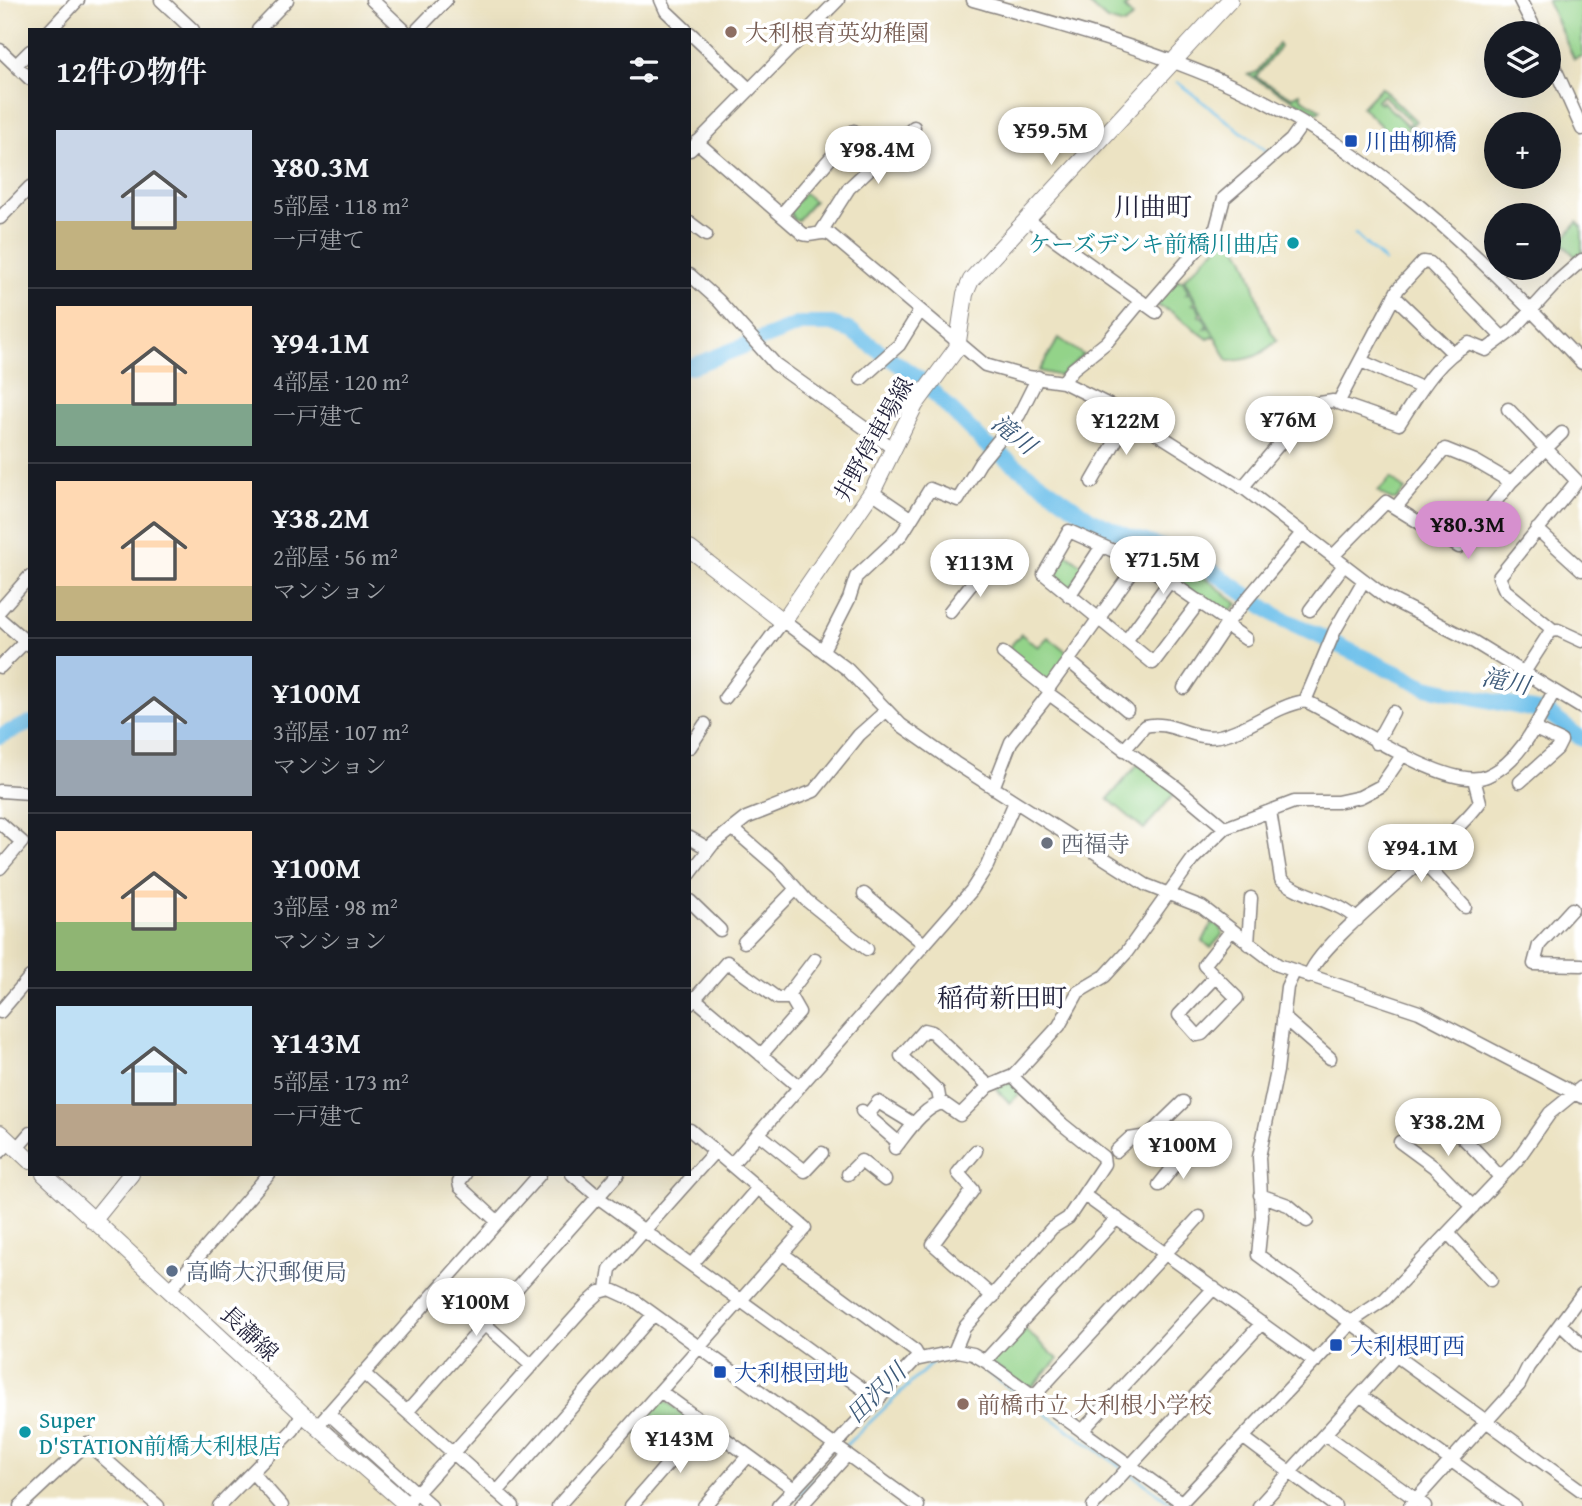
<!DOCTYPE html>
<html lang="ja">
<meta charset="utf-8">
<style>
body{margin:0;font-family:"Gentium Book Plus","Noto Serif JP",serif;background:#20242c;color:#f1f3f6;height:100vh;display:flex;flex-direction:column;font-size:26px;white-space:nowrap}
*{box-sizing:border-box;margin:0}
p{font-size:23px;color:#9ea1a6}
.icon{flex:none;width:38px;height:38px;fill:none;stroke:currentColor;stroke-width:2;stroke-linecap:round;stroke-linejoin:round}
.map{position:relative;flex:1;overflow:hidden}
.details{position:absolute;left:28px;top:28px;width:663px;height:1148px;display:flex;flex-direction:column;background:#171b24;border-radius:0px;box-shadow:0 7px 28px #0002}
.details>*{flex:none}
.tools{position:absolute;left:1484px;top:21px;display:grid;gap:14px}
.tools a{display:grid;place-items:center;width:77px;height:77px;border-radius:50%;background:#171b24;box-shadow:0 7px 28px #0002;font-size:35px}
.price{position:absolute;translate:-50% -60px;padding:0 16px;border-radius:24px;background:#fff;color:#222;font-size:23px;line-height:46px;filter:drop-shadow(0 2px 4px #0008)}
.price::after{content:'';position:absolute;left:50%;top:42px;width:21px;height:16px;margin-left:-10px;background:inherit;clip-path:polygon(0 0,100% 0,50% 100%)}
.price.active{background:#d690ce;color:#111}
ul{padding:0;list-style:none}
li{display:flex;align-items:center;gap:21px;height:175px;padding:0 28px}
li+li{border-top:2px solid #363941}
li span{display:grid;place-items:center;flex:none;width:196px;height:140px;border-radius:0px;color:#555}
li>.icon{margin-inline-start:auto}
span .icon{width:84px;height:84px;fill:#fffc;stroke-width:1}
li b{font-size:30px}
h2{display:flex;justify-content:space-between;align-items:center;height:84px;padding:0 28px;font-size:30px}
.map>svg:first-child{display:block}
.green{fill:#93d389;stroke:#5a7a62;stroke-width:2;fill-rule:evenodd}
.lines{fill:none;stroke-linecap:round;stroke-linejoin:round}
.stream{stroke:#6fc1eb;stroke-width:2.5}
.river{stroke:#6fc1eb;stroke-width:16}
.minor-casing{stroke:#87827f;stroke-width:15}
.major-casing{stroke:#87827f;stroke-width:18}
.minor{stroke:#fff;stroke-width:12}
.major{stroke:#fff;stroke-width:16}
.education-dot{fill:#8d6e63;stroke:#fff;stroke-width:2.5}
.transit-dot{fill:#1a4fb4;stroke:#fff;stroke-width:2.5}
.culture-dot{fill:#0f9aa8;stroke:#fff;stroke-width:2.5}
.worship-dot{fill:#6b7280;stroke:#fff;stroke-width:2.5}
.service-dot{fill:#5c6f8a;stroke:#fff;stroke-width:2.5}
.labels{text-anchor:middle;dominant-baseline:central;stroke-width:7;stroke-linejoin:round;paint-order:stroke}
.education-label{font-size:23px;fill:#785e54;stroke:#fff;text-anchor:start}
.transit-label{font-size:23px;fill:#164399;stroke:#fff;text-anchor:start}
.culture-label{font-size:23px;fill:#0d838f;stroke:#fff;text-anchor:end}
.street-label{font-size:23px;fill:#22223b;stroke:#fff}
.worship-label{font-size:23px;fill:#5b616d;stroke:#fff;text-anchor:start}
.service-label{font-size:23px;fill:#4e5e75;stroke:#fff;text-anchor:start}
.water-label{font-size:24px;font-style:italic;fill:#3d5a79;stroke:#fff}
.quarter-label{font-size:26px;fill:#22223b;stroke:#fff}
</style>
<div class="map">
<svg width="1582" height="1506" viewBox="0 0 1582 1506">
<rect width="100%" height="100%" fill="#fff"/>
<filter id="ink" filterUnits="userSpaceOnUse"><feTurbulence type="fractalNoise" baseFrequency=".0143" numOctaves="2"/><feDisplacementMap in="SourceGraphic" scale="14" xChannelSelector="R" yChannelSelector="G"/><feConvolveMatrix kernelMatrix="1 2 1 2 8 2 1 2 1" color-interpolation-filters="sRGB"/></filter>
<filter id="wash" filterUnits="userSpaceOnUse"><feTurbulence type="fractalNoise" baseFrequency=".00686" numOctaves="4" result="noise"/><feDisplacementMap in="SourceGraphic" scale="28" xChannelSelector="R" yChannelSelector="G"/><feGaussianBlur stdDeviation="1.57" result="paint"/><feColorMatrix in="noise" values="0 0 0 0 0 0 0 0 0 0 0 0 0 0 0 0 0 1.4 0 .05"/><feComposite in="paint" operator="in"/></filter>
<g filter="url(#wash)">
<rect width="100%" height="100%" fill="#ece3c3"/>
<path class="green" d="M1084 0H1132L1124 8 1133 17 1124 25 1107 20Z
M1547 0H1582V56L1574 59Z
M1278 44 1280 47 1256 77 1292 97 1300 93 1301 98 1321 110 1317 113 1248 75 1257 72Z
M1381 87 1416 121 1396 141 1362 107ZM1383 95 1411 122 1408 126 1382 101 1380 104 1377 101Z
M804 193 814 201 798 220H794L789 211Z
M1577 222 1582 227V255L1578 259 1549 231V226L1563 240Z
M1228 236C1257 261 1253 310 1277 340 1261 356 1251 360 1228 361L1215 336 1208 339 1170 311 1155 305 1177 280 1183 281 1188 291 1186 294 1190 293 1195 302 1192 304 1196 305 1200 312 1199 316 1203 317 1207 324 1205 328 1209 327 1214 335 1184 279Z
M1059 338 1083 355 1060 376 1039 371Z
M1391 478 1405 490 1396 500H1391L1378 491Z
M1061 550 1085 567 1068 591 1049 577Z
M1159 555 1200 574 1238 604 1225 615 1153 564Z
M1021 634 1038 647 1048 637 1071 655 1048 684 1006 651Z
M1138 764 1176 792 1144 829 1108 799Z
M1213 921 1222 929V935L1211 948 1203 941Z
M1009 1082 1022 1091 1010 1103 996 1089Z
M1019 1324 1058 1359 1033 1386 1026 1387 990 1362Z
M664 1400 695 1423 666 1460 632 1430 658 1401Z"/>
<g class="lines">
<path class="stream" d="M1177 82 1270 154
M1355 234 1385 262
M967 1358 1121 1467
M844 1447 933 1362
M1130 1473 1173 1504
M788 1506 837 1454"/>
<path class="river" d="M690 367 800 324H832L851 331 921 380 984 443 1092 520 1125 535 1192 557 1277 616 1426 687 1548 713 1582 739
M0 736 30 723"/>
</g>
</g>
<g filter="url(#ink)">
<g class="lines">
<g class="minor-casing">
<path id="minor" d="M161 0 193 30
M372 0 404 30
M661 0 666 11 686 30
M973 0C1061 25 1151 49 1235 87 1373 150 1479 254 1582 363
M1520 0 1537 33
M50 30 78 0
M258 30 287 0
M417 30 446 0
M690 33 748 88
M0 50 30 79
M1549 55 1582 129
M16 65 30 51
M697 142 803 234C813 238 821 229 831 235L985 365 1028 377 1063 382 1123 412 1245 489 1386 597 1474 642 1582 708
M690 150 838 0
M781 215 854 131
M0 218 30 187
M1028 220 1156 312
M690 223 706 235
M821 232 849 188 914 127
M690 275 718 300 775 364 894 449
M1394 296 1452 352
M1148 306 1216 228 1224 198 1291 140 1303 123
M1361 361 1422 388
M861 379 899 345 920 311
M1063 382 1073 369 1107 342 1141 301
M1338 403 1398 289 1423 262 1430 263 1502 337
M1508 409 1577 481 1499 577 1505 590 1552 629 1523 674
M1092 482 1130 416
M1242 488 1313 404 1333 401 1399 424C1419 393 1436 361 1469 343L1486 350 1513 330 1558 281 1582 260
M872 492 910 518
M1396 507 1445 449 1475 461 1511 482
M1537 529 1582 570
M1333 556 1386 502 1459 547 1511 482 1562 433
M1069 596 1102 546
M1200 601 1153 663 1044 574 1069 531 1147 566 1228 622 1303 532
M0 610 30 576
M1310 610 1344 565
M950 611 985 567
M0 619 30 645
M1226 625 1246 639
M1551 631 1558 630 1582 641
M1126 641 1170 581
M823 650 849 599 856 577 902 534 930 489 958 500 980 463 1019 415 1038 377
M1003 653 1048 689
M1069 661 1127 710
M0 667 24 643
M1184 688 1228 622
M1049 694 1176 787 1225 828
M725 698 783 621 847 669 901 725 955 763 1146 885 1202 907 1278 965 1419 1012 1582 1097
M1305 701 1335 630 1364 580
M1376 743 1393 712
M690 747 705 724
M1124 750 1145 726C1171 719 1192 741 1219 736 1249 730 1275 706 1305 701 1343 717 1446 793 1487 776 1520 762 1537 723 1553 693
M1520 782 1557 749 1561 741 1535 729
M993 788 1011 742 1049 694 1048 689 1139 562
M0 791 30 793
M1270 811 1281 879C1302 898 1339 900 1357 920
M0 823 22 842 0 868
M733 829 778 868 806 900 867 949
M690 838 709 849
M1422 861 1465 907
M690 874 713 844 746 818 814 791 859 735 886 711
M864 894 924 944
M690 901 720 930
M1572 909 1539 945 1534 964 1582 965
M744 942 795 890
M1248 944 1251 898
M1294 972 1287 987 1277 1071 1259 1157 1262 1217 1258 1255 1582 1491
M1309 977C1314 944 1453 842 1480 802L1474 779
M1214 978 1179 1015 1197 1035 1202 1034 1237 998 1204 965 1231 931
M786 997 815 959
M694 998 798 1086
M690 1004 727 962 777 998H791L799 1012 761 1055
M0 1012 30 977
M1283 1017 1330 1058
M940 1102 938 1091 901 1056 924 1030 932 1032 989 1086
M1423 1110C1454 1124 1478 1153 1500 1177
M862 1111 899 1143
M867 1116 878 1102 914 1124
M759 1134 805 1171 822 1153
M1400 1142 1434 1167 1473 1207
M17 1148 30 1133
M895 1148C907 1133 924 1106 943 1103L960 1115 989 1086 1013 1076
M976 1151 958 1173 973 1190 933 1244 993 1297
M1116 1151 1129 1139 1148 1136 1183 1102
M0 1152 10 1142
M731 1165 971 891 987 866 1015 802
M465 1174 459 1182 460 1187 498 1222
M572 1174 603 1201 878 1400
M848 1174 861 1161 885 1180
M1159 1185 1182 1156
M1084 1195 1315 1362
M1260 1195 1288 1205 1307 1221
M1448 1233 1491 1280
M783 1254 915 1351 919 1358
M692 1264 758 1188
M442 1286 532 1366
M607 1289 610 1269 715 1151
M169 1291 269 1174
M1560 1324 1582 1345
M954 1352 964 1328 1052 1228 1068 1218 1104 1164 1103 1157 1062 1124 1018 1082 1013 1076 1016 1073 1059 1026 1078 992 1105 976 1126 953 1193 859 1225 828 1294 802H1337L1360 797 1381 786 1403 754
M985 1361 1117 1218
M363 1373 513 1506
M660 1391 794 1489
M1034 1396 1199 1217
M1361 1396 1514 1506
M407 1412 618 1174
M328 1413 431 1506
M317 1426 540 1174
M1082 1431 1214 1288
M1326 1435 1425 1506
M1244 1438 1335 1506
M252 1472 282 1506
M497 1492 653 1315
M20 1506 87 1443 158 1506
M219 1506 293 1430 303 1414
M405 1506 587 1304 600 1292 610 1289 634 1300 918 1506
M558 1506 805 1228 690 1130
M631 1506 703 1423
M704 1506 748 1456
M778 1506 915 1360 958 1351 973 1354 985 1361 1181 1502
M801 1506 847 1455
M1093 1506 1262 1323
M1178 1506 1355 1319 1385 1299 1517 1160 1550 1113 1582 1087
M1259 1506 1395 1357
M1410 1506 1519 1385 1528 1367 1582 1294"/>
</g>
<g class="major-casing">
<path id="major" d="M690 549 777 617 783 621 786 617 872 492 915 405 957 348 965 294 971 280 1230 0
M0 1133 30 1161
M44 1174 303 1414 408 1506
M93 1221 131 1174"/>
</g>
<use href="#minor" class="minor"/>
<use href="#major" class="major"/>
</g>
</g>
<g class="education-dot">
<circle cx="731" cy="32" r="7"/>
<circle cx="963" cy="1404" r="7"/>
</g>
<g class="transit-dot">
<rect x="1344" y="134" width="14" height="14" rx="3.5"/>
<rect x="1329" y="1338" width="14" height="14" rx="3.5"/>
<rect x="713" y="1365" width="14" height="14" rx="3.5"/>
</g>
<g class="culture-dot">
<circle cx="1293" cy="243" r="7"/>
<circle cx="25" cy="1432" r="7"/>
</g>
<circle class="worship-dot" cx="1047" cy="843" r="7"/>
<circle class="service-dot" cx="172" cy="1271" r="7"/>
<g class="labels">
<g class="education-label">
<text x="745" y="32">大利根育英幼稚園</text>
<text x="977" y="1404">前橋市立 大利根小学校</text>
</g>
<g class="transit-label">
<text x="1365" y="141">川曲柳橋</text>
<text x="1350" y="1345">大利根町西</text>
<text x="734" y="1372">大利根団地</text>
</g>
<g class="culture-label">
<text x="1279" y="243">ケーズデンキ前橋川曲店</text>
<text x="39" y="1419" text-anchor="start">Super<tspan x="39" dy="26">D'STATION前橋大利根店</tspan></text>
</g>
<g class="street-label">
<text transform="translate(873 439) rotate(-61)">井野停車場線</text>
<text transform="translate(250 1333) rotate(43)">長瀞線</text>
</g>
<g class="worship-label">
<text x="1061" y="843">西福寺</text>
</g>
<g class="service-label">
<text x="186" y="1271">高崎大沢郵便局</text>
</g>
<g class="water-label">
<text transform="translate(1014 434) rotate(38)">滝川</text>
<text transform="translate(1506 681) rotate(12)">滝川</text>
<text transform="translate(876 1393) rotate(-45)">田沢川</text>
</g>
<g class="quarter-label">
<text x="1153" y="206">川曲町</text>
<text x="1002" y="997">稲荷新田町</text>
</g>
</g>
</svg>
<div class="tools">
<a><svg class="icon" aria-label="layers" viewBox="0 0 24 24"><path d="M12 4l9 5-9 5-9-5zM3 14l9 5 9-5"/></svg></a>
<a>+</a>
<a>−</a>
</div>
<b class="price" style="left:1051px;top:167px">¥59.5M</b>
<b class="price" style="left:878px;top:186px">¥98.4M</b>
<b class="price" style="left:1289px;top:456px">¥76M</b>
<b class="price" style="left:1126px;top:457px">¥122M</b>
<b class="price active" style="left:1468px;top:561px">¥80.3M</b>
<b class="price" style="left:1163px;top:596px">¥71.5M</b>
<b class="price" style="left:980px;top:599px">¥113M</b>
<b class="price" style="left:1421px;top:884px">¥94.1M</b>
<b class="price" style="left:1448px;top:1158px">¥38.2M</b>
<b class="price" style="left:1183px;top:1181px">¥100M</b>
<b class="price" style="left:476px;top:1338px">¥100M</b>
<b class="price" style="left:680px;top:1475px">¥143M</b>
<section class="details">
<h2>12件の物件<svg class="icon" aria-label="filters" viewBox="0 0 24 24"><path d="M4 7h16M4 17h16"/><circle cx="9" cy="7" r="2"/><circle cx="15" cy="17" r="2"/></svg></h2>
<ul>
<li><span style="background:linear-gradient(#c9d6e8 65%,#c2b280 0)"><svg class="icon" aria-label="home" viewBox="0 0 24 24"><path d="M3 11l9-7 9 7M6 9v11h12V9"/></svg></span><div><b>¥80.3M</b><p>5部屋 · 118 m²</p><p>一戸建て</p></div></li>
<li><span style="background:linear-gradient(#ffd9b3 70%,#7fa58c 0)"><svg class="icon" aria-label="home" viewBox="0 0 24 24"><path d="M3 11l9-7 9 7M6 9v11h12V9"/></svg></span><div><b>¥94.1M</b><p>4部屋 · 120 m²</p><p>一戸建て</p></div></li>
<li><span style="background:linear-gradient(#ffd9b3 75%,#c2b280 0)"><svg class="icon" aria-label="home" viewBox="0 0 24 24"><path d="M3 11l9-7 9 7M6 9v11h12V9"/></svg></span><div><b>¥38.2M</b><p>2部屋 · 56 m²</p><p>マンション</p></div></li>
<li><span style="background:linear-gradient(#a9c7e8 60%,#9aa5b1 0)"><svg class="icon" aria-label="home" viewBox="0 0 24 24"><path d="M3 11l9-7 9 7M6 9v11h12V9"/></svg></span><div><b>¥100M</b><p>3部屋 · 107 m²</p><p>マンション</p></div></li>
<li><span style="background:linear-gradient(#ffd9b3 65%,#8fb573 0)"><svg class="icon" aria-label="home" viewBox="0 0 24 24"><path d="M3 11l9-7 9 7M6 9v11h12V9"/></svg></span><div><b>¥100M</b><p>3部屋 · 98 m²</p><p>マンション</p></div></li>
<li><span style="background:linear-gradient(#bfe0f5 70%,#b9a48a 0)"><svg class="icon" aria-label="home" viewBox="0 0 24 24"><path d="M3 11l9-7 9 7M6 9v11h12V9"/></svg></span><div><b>¥143M</b><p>5部屋 · 173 m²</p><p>一戸建て</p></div></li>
</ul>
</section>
</div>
